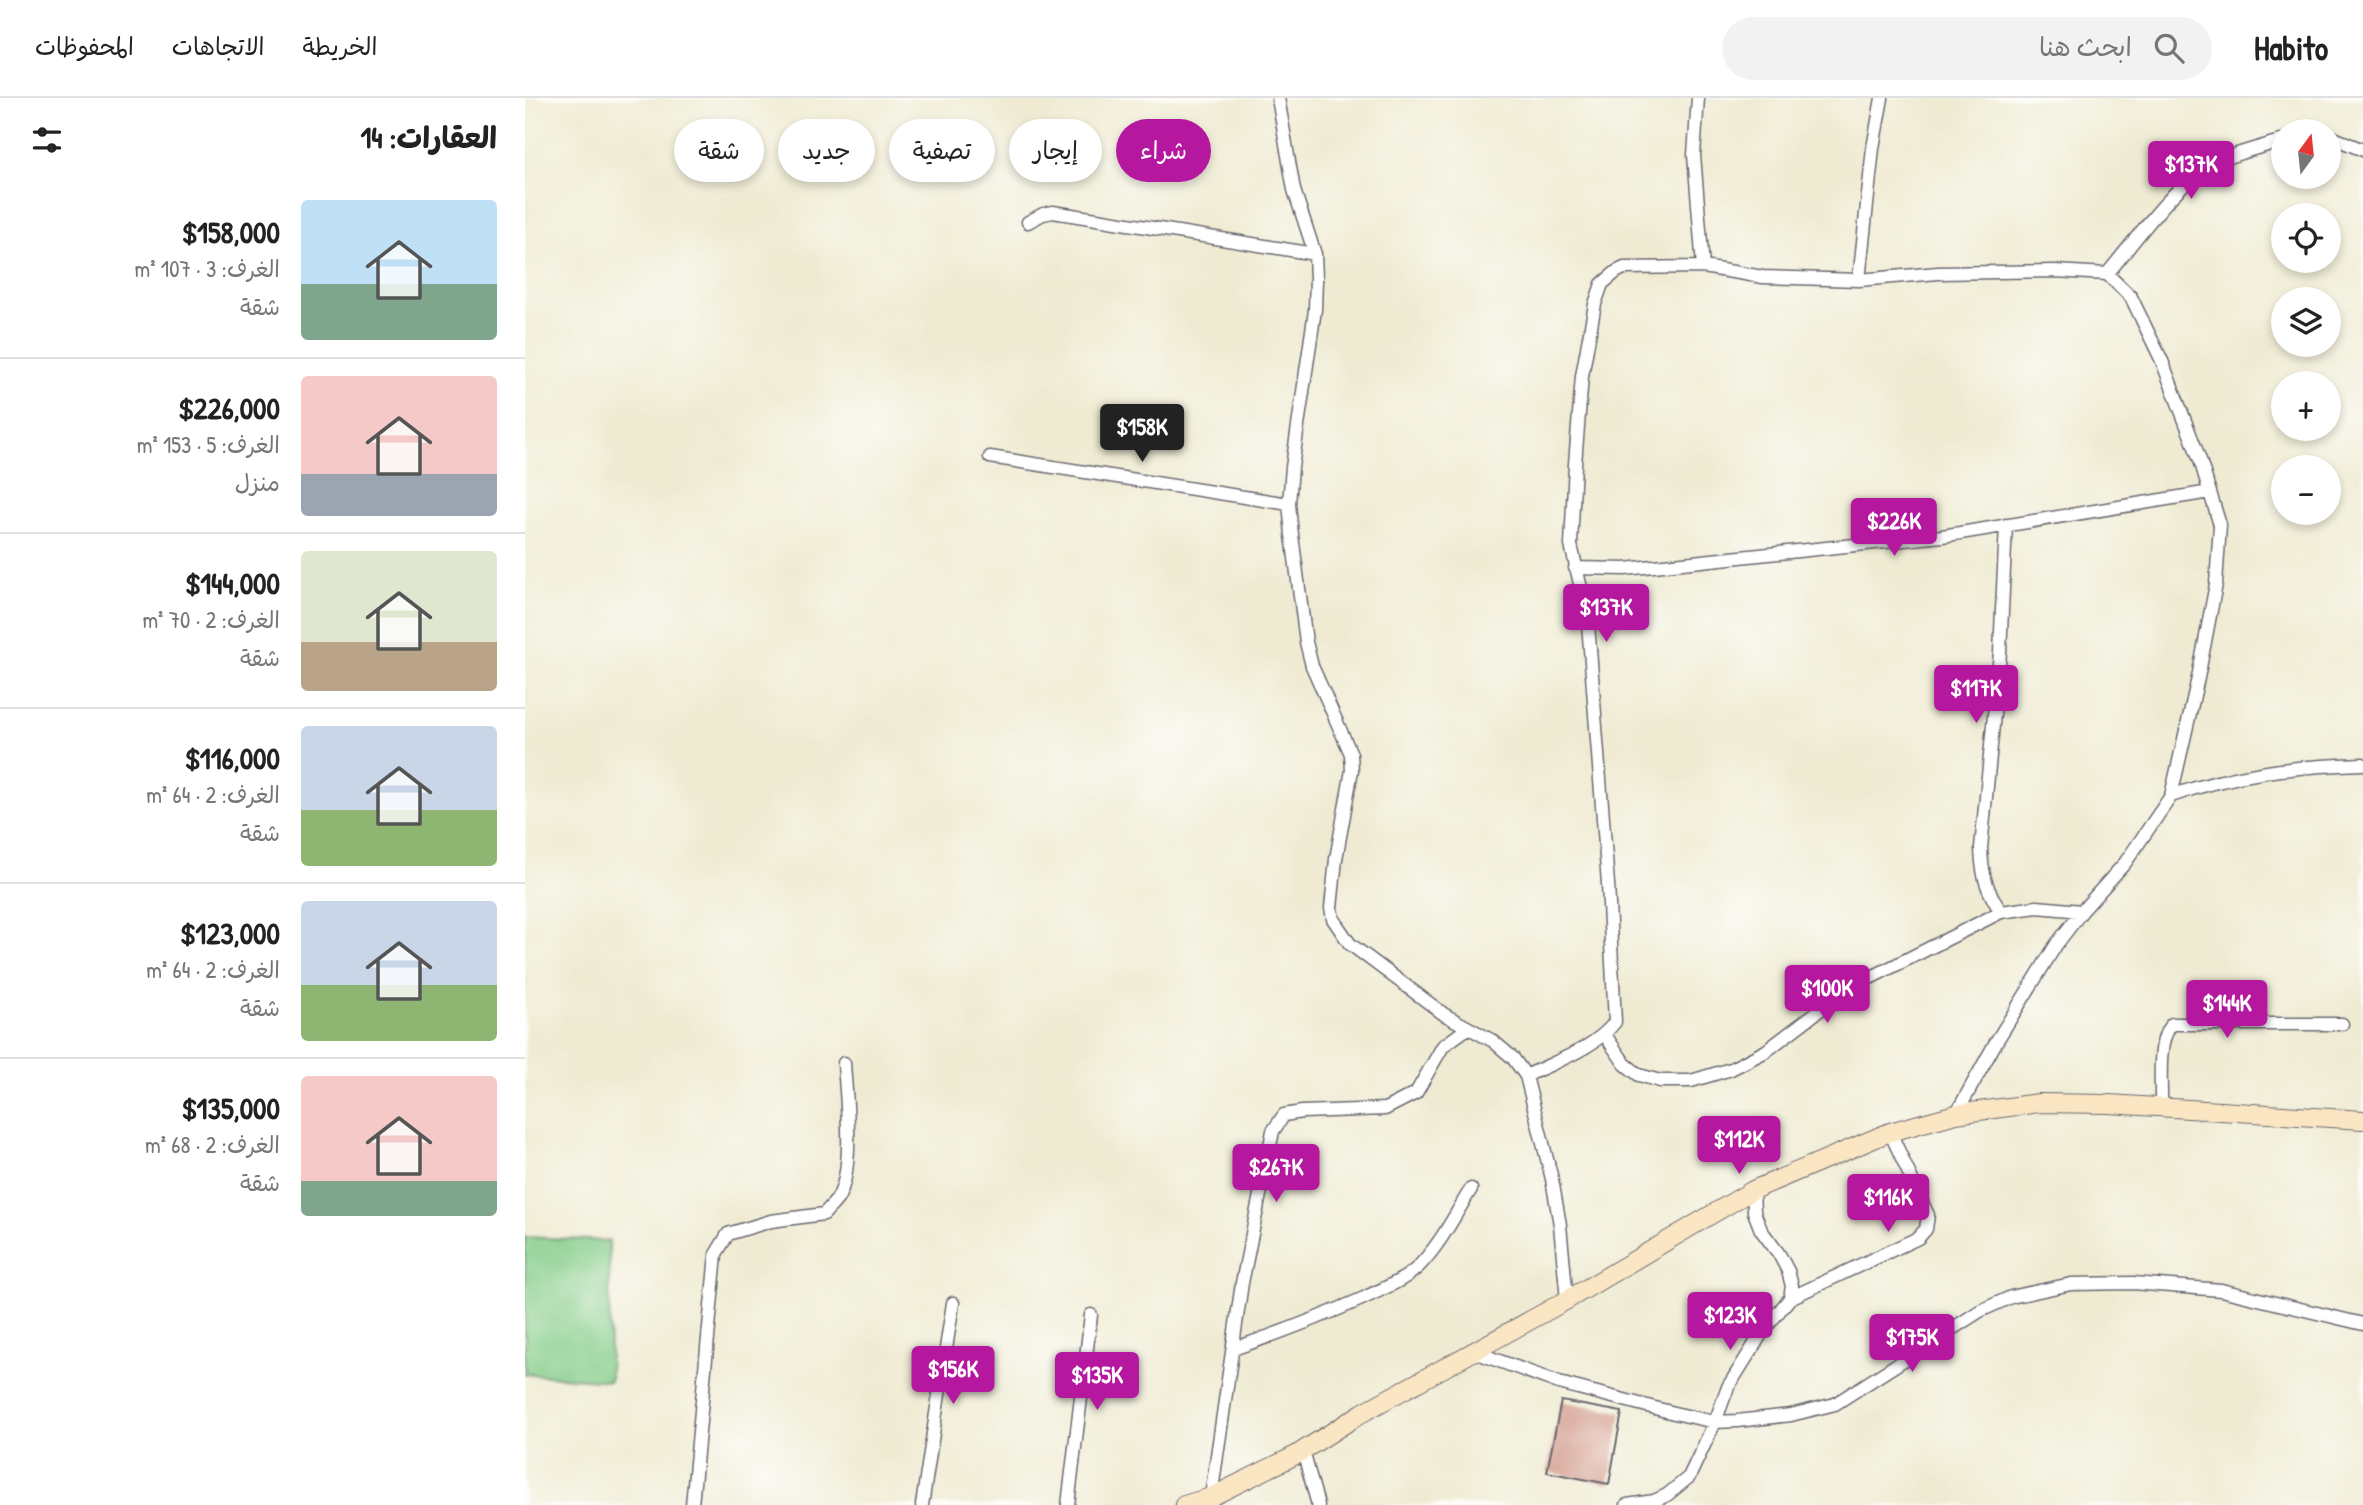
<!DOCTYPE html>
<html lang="ar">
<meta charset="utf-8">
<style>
body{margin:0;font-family:"Patrick Hand","Playpen Sans Arabic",sans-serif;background:#f2f2f2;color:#222;direction:rtl;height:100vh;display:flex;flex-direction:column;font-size:26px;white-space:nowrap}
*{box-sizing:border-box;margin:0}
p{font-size:23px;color:#767676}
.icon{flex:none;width:38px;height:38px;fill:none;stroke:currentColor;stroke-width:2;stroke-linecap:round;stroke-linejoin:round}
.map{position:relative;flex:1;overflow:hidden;direction:ltr}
.details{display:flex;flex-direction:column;background:#fff;width:525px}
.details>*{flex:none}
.guide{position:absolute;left:21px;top:21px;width:665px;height:63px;direction:rtl;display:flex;gap:14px}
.needle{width:46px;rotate:15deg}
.controls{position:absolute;left:1746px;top:21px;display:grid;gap:14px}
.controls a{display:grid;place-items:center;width:70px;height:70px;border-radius:50%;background:#fff;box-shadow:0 4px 10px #0003;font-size:35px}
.price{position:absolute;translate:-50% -60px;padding:0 16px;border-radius:7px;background:#b5179e;color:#fff;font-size:23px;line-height:46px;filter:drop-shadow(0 2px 4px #0008)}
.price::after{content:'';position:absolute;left:50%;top:42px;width:21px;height:16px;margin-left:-10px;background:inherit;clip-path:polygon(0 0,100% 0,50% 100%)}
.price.current{background:#222;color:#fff}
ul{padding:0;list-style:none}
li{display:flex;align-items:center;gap:21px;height:175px;padding:0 28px}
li+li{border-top:2px solid #e0e0e0}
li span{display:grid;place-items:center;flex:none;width:196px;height:140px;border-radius:7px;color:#555}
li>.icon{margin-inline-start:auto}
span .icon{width:84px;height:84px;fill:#fffc;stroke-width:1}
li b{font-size:30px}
h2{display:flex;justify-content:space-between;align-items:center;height:84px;padding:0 28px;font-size:30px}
.pill{padding:0 24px;border-radius:32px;background:#fff;box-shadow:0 4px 10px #0003;font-size:24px;line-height:63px}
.pill.current{background:#b5179e;color:#fff}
header{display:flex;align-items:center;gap:42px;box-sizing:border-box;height:98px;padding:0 35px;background:#fff;border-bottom:2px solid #e0e0e0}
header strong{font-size:33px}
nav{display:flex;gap:38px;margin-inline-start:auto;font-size:24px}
.search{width:490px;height:63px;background:#f2f2f2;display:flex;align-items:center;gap:18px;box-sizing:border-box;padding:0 24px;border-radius:38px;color:#767676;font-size:26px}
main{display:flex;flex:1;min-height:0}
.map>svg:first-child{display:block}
.green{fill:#83cc88;stroke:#527762;stroke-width:2}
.building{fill:#d19789}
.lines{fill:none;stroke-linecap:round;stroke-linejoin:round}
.street-casing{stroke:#6a6870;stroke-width:15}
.secondary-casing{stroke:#6a6870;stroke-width:20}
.street{stroke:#fff;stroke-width:12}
.secondary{stroke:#fbe6c4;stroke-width:18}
</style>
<header>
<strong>Habito</strong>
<div class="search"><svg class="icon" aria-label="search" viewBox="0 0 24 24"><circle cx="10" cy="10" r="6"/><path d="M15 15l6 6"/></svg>ابحث هنا</div>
<nav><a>الخريطة</a><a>الاتجاهات</a><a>المحفوظات</a></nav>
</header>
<main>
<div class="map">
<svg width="1838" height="1407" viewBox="0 0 1838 1407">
<rect width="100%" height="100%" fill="#fdfcf7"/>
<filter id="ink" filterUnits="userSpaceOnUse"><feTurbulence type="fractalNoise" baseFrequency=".0143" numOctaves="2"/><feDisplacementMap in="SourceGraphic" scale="14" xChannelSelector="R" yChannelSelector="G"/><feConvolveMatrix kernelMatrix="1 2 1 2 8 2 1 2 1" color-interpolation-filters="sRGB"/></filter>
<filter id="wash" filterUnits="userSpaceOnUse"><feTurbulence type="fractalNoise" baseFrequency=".00686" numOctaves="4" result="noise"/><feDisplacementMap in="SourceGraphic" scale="28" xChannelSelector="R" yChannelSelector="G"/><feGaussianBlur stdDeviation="1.57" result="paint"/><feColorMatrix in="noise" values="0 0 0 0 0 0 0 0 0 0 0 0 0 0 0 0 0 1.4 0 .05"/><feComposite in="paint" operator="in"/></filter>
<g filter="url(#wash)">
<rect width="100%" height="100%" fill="#efebd3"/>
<path class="green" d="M0 1139 84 1143 85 1283 0 1276Z"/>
<g id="blocks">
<path class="building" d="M1036 1303 1097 1314 1084 1386 1022 1374Z"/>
</g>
</g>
<g filter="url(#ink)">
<use href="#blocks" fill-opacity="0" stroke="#6a6870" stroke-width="2"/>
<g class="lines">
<g class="street-casing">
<path id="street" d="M753 0 769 92 790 156 791 180 790 212 767 369 764 406 767 437 781 544 787 568 826 656 827 672 811 761 806 810 808 821 825 846 920 917 968 943 988 960 1001 978 1027 1081 1035 1127 1042 1202
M1173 0 1169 57 1178 169
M1804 38 1838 52
M503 124 518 116 528 114 790 156
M1582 176C1606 148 1651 85 1682 69 1706 56 1733 50 1759 42
M1334 182 1348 50 1357 0
M465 359 764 406
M1050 470 1100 471 1417 438 1685 394
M1646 698C1711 675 1770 668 1838 666
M1476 814C1461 791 1457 777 1456 750L1475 555 1481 427
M1080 937 1100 966 1114 977 1135 983H1166L1206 971 1241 953 1296 911 1335 885 1476 814 1512 809 1557 813
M1001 978C1031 963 1069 951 1090 924L1083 786 1064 538 1062 516 1046 447 1050 366 1057 278 1070 206 1077 186 1091 174 1099 170 1178 169 1238 179 1334 182 1413 175 1530 173 1582 176 1606 199 1637 263 1675 362 1695 427 1691 486 1673 580 1646 698 1600 765 1557 813 1531 847 1471 944 1431 1016
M1636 1010C1637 988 1631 942 1647 926H1817
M1265 1200 1393 1140 1401 1131 1403 1117 1365 1034
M708 1251C752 1236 796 1219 839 1200 857 1191 881 1182 895 1167 916 1145 930 1117 946 1091
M950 1254 1034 1285 1149 1315 1190 1324 1212 1323 1266 1317 1310 1306 1455 1213 1486 1199 1546 1186 1608 1185 1696 1192 1838 1226
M778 1353 793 1407
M686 1399 717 1185 748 1033 759 1017 777 1014 860 1011 891 995 918 948 943 930
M167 1407 191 1156 203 1136 246 1123 299 1116C303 1111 309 1106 313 1100 330 1069 321 1000 319 965
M397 1407 428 1205
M543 1407 566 1217
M1102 1407 1129 1403 1142 1397 1164 1379 1190 1324 1203 1289 1238 1233 1265 1200 1267 1188 1263 1173 1254 1156 1236 1132 1229 1114 1228 1092"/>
</g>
<g class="secondary-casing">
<path id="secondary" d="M659 1407 686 1399 771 1357 837 1315 1042 1202 1228 1092 1365 1034 1431 1016 1514 1005 1584 1006 1838 1022"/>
</g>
<use href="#street" class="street"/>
<use href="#secondary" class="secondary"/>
</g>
</g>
</svg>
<div class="controls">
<a><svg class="needle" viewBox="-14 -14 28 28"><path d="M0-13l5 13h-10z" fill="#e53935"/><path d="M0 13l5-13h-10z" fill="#767676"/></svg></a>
<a><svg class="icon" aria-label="locate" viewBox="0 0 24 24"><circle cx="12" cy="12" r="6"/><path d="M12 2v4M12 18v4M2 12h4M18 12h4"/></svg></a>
<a><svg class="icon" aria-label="layers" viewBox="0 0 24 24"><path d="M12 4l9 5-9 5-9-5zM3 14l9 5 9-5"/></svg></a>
<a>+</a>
<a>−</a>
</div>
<b class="price" style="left:1666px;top:103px">$137K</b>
<b class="price current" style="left:617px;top:366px">$158K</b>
<b class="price" style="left:1369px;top:460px">$226K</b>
<b class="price" style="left:1081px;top:546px">$137K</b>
<b class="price" style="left:1451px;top:627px">$117K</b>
<b class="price" style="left:1302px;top:927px">$100K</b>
<b class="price" style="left:1702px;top:942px">$144K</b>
<b class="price" style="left:1214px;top:1078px">$112K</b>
<b class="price" style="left:751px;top:1106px">$267K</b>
<b class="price" style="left:1363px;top:1136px">$116K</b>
<b class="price" style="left:1205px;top:1254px">$123K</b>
<b class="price" style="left:1387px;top:1276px">$175K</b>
<b class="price" style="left:428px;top:1308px">$156K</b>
<b class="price" style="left:572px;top:1314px">$135K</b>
<div class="guide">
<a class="pill current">شراء</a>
<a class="pill">إيجار</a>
<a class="pill">تصفية</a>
<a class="pill">جديد</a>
<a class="pill">شقة</a>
</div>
</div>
<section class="details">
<h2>العقارات: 14<svg class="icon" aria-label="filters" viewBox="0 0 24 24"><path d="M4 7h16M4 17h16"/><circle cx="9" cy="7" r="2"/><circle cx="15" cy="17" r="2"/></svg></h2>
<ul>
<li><span style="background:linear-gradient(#bfe0f5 60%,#7fa58c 0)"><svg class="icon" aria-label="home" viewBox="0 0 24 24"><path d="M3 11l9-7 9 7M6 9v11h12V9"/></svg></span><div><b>$158,000</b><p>الغرف: 3 · 107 m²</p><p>شقة</p></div></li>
<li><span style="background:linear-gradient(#f6c9c9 70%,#9aa5b1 0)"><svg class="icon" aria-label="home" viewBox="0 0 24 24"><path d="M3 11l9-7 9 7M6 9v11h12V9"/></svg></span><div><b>$226,000</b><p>الغرف: 5 · 153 m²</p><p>منزل</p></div></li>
<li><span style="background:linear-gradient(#dfe7d0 65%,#b9a48a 0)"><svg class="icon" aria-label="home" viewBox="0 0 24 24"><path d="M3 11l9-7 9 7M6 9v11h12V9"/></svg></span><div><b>$144,000</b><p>الغرف: 2 · 70 m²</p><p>شقة</p></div></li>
<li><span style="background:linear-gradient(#c9d6e8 60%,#8fb573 0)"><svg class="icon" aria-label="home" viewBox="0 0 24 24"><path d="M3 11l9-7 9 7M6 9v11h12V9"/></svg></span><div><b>$116,000</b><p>الغرف: 2 · 64 m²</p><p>شقة</p></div></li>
<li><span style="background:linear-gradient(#c9d6e8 60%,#8fb573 0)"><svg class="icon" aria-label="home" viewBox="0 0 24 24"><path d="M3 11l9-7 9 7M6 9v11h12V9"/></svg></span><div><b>$123,000</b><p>الغرف: 2 · 64 m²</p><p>شقة</p></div></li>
<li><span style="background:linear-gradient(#f6c9c9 75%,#7fa58c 0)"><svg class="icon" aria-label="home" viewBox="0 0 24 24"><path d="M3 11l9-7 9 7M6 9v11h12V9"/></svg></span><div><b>$135,000</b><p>الغرف: 2 · 68 m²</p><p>شقة</p></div></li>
</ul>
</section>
</main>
